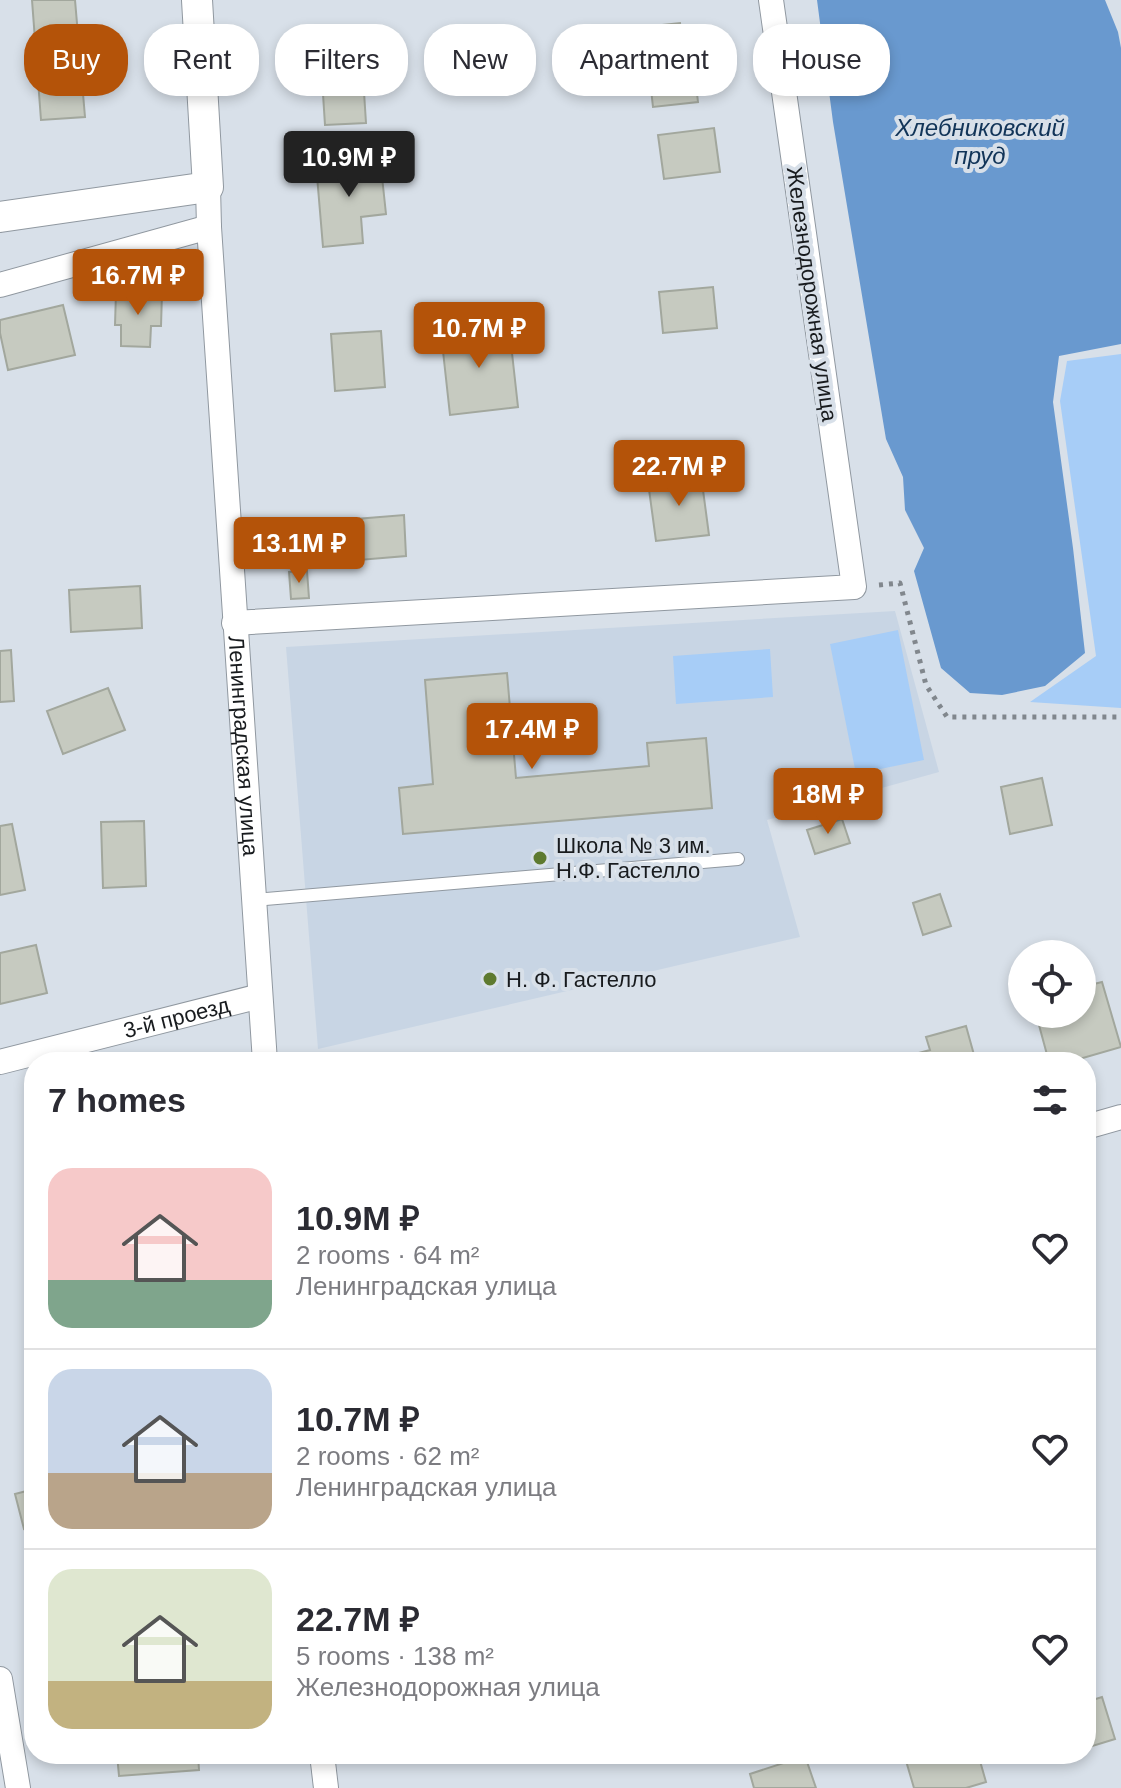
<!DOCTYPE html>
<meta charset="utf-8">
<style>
body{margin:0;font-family:Arial,sans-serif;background:#f2f2f3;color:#2b2b33;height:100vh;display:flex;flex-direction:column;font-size:30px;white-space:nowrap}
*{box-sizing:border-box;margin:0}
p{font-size:26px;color:#7c7c81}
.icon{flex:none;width:44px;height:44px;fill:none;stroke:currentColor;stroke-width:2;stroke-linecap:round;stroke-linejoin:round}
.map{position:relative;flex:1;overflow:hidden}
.side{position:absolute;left:24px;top:1052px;width:1072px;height:712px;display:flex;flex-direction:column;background:#fff;border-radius:32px;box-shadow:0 4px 12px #0003}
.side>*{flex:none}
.guide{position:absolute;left:24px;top:24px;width:1074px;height:72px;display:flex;gap:16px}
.controls{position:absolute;left:1008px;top:940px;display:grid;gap:16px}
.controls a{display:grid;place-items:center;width:88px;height:88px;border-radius:50%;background:#fff;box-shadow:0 4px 12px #0003;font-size:40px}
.price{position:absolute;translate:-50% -68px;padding:0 18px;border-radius:8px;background:#b45309;color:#fff;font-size:26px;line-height:52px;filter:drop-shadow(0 2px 4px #0008)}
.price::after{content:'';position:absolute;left:50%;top:48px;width:24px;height:18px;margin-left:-12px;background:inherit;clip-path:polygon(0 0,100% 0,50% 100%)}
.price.current{background:#222;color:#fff}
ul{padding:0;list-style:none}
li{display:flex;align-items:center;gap:24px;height:200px;padding:0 24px}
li+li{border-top:2px solid #e1e1e2}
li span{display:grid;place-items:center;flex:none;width:224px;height:160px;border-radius:24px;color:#555}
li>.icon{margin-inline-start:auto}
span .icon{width:96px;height:96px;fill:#fffc;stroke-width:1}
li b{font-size:34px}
h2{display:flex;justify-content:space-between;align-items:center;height:96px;padding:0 24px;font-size:34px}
.tag{padding:0 28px;border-radius:32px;background:#fff;box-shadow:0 4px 12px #0003;font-size:28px;line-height:72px}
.tag.current{background:#b45309;color:#fff}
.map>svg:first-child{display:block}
.built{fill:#c8d5e4}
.green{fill:#a7cdf7}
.water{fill:#6999cf}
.building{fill:#c6cac0;stroke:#a2a79d;stroke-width:2}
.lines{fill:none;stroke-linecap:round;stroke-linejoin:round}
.service-casing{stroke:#9098a0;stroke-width:14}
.minor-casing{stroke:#9098a0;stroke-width:26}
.tertiary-casing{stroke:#9098a0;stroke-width:32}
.path{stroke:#81878d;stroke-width:5;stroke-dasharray:4 6;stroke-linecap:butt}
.service{stroke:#fff;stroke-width:12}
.minor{stroke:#fff;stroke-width:24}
.tertiary{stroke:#fff;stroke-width:30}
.poi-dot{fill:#5e7a2f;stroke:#d8e0e9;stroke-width:3}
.labels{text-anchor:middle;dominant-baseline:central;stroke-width:8;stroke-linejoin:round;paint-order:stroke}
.street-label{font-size:22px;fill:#181b1e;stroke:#d8e0e9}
.poi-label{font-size:22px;fill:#181b1e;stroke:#d8e0e9;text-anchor:start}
.water-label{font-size:24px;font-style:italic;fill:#113458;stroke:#d8e0e9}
</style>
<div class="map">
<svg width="1121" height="1788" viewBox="0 0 1121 1788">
<rect width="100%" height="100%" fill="#d8e0e9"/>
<path class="built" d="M895 611 939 772 767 820 800 937 318 1049 286 647Z"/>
<path class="green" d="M1121 354V708L1030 702 1096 656 1060 401 1067 361Z
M898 630 924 760 856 774 830 644Z
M770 649 773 697 676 704 673 656Z"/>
<path class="water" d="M817 0H1105L1118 32 1121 48V344L1059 356 1053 402 1073 548 1085 653 1045 686 1002 695 970 693 941 668 914 571 924 548 905 510 903 477 886 439 833 122Z"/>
<path class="building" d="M32 0H75L85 117 41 120Z
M680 23 683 50 708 47 712 84 696 85 698 102 653 107 644 27Z
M362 61 366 123 325 125 321 63Z
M714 128 720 172 664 179 658 135Z
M380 158 386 214 361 217 363 243 323 247 316 164Z
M713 287 717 328 663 333 659 292Z
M116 292 162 293 161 326H151L150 347 121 346V325H115Z
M63 305 75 355 8 370 0 333V320Z
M509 326 518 407 450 415 441 333Z
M381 331 385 387 335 391 331 334Z
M701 475 709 535 656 541 648 482Z
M404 515 406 556 359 560 356 519Z
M307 571 309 598 291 599 289 572Z
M140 586 142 628 71 632 69 590Z
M11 650 14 701 0 702V651Z
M507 673 516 778 649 766 647 743 706 738 712 808 403 834 399 788 433 784 425 680Z
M108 688 125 730 63 754 47 711Z
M1042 778 1052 825 1010 834 1001 787Z
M842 819 850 843 815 854 807 830Z
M144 821 146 886 103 888 101 822Z
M12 824 25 890 0 895V826Z
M940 894 951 926 923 935 913 903Z
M36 945 47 993 0 1004V953Z
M1102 982 1121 1047 1069 1062H1049L1036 1014H1082V987Z
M966 1026 976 1062H917L915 1054 930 1050 926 1037Z
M786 1055 788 1062H763Z
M34 1489V1527L24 1529 15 1494Z
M34 1677V1708L28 1678Z
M1102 1697 1115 1739 1086 1748V1702Z
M117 1754H198L199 1770 119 1776Z
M904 1754H978L986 1782 966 1788H914Z
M805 1756 816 1788H754L750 1774Z"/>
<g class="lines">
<g class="service-casing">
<path id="service" d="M253 900 738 859"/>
</g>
<g class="minor-casing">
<g id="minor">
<path id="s1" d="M208 187 209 227 265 1062"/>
<path d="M0 285 209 227"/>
<path d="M234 623 854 587 771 0"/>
<path id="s2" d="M0 1062 260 996"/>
<path d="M1086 1127 1121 1117"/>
<path d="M0 1679 18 1788"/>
<path d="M322 1754 326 1788"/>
</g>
</g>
<g class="tertiary-casing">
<path id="tertiary" d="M0 217 208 187 197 0"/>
</g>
<path class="path" d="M879 585 900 583 926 685 947 717H1121"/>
<use href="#service" class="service"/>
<use href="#minor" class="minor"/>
<use href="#tertiary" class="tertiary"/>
</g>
<g class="poi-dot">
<circle cx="540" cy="858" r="8"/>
<circle cx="490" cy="979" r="8"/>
</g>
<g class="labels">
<g class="street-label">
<text transform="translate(812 294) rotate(82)">Железнодорожная улица</text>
<text stroke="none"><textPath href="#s1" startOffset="560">Ленинградская улица</textPath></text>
<text stroke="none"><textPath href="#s2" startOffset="182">3-й проезд</textPath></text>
</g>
<g class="poi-label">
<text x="556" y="845">Школа № 3 им.<tspan x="556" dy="25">Н.Ф. Гастелло</tspan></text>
<text x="506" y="979">Н. Ф. Гастелло</text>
</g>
<g class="water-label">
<text x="980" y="127">Хлебниковский<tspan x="980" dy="28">пруд</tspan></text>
</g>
</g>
</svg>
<div class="controls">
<a><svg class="icon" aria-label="locate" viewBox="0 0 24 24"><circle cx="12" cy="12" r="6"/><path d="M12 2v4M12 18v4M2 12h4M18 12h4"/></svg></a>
</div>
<b class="price current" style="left:349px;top:199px">10.9M ₽</b>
<b class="price" style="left:138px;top:317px">16.7M ₽</b>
<b class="price" style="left:479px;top:370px">10.7M ₽</b>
<b class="price" style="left:679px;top:508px">22.7M ₽</b>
<b class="price" style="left:299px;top:585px">13.1M ₽</b>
<b class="price" style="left:532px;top:771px">17.4M ₽</b>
<b class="price" style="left:828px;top:836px">18M ₽</b>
<div class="guide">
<a class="tag current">Buy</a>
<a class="tag">Rent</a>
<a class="tag">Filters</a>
<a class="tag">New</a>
<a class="tag">Apartment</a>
<a class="tag">House</a>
</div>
<section class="side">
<h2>7 homes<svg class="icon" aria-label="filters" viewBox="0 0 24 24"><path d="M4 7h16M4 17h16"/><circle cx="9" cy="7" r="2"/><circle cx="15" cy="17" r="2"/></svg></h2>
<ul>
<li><span style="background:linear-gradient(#f6c9c9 70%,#7fa58c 0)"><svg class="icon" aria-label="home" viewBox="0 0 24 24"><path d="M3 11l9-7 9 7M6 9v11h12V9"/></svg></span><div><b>10.9M ₽</b><p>2 rooms · 64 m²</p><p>Ленинградская улица</p></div><svg class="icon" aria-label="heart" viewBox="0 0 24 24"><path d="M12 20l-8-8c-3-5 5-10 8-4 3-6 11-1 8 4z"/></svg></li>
<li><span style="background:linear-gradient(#c9d6e8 65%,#b9a48a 0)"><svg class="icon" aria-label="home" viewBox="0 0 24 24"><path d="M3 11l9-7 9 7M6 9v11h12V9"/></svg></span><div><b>10.7M ₽</b><p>2 rooms · 62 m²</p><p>Ленинградская улица</p></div><svg class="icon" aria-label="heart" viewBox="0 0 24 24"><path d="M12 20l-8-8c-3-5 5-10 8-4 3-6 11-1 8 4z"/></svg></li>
<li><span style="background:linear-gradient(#dfe7d0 70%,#c2b280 0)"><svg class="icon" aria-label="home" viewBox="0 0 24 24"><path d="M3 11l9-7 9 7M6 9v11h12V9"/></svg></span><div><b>22.7M ₽</b><p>5 rooms · 138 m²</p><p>Железнодорожная улица</p></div><svg class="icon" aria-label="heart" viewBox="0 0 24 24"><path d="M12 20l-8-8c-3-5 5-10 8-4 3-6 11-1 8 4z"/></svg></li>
</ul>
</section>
</div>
